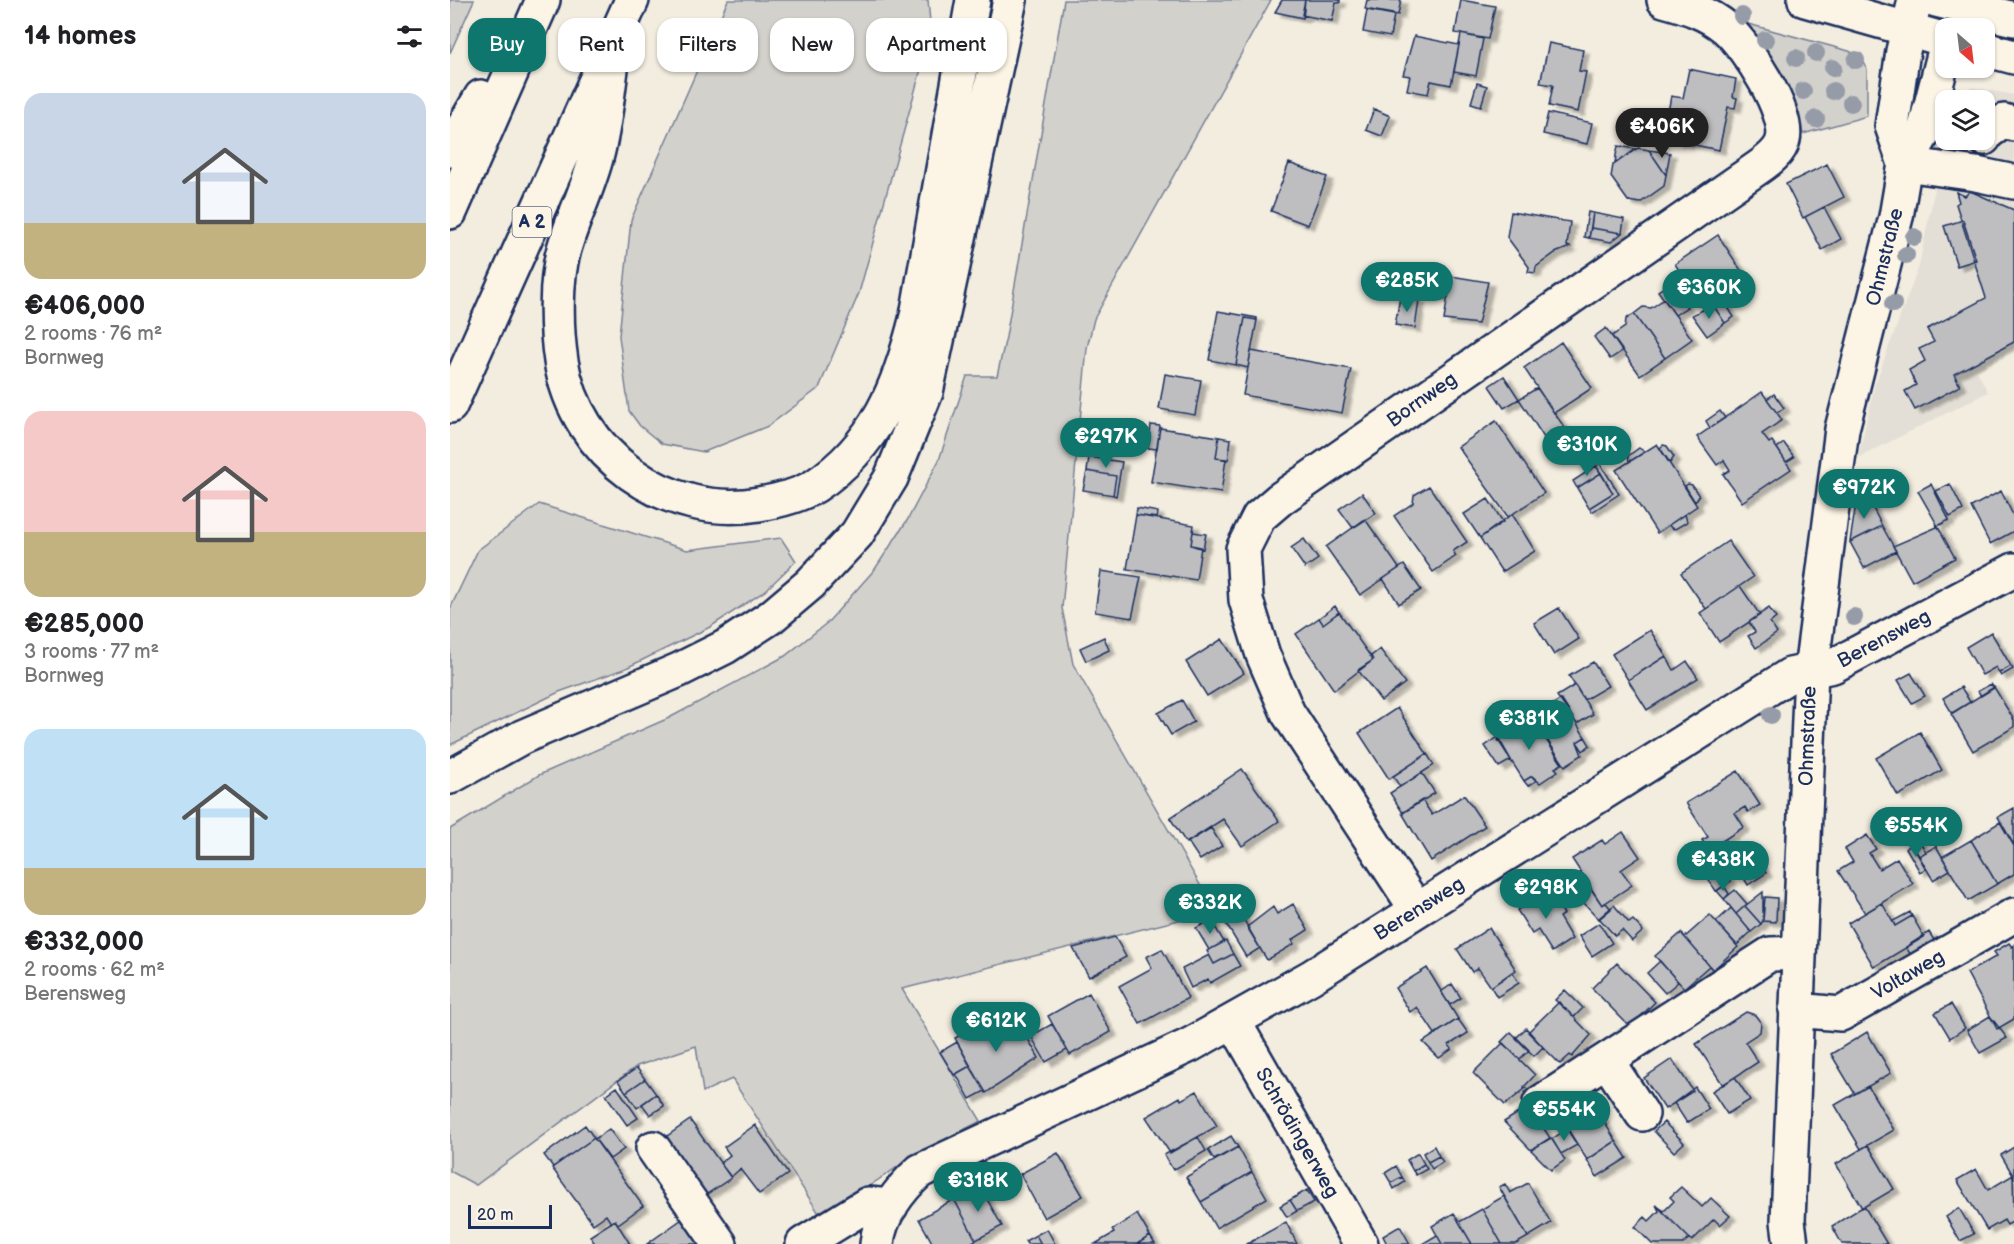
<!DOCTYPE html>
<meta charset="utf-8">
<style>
body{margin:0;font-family:"Balsamiq Sans",sans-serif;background:#f2f2f2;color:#202124;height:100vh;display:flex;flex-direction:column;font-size:22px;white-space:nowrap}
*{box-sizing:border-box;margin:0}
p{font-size:20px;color:#757577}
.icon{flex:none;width:33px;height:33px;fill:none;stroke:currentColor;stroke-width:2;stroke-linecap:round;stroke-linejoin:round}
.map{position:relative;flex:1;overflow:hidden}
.side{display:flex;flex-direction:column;background:#fff;width:450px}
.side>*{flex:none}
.top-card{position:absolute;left:18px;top:18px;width:570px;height:54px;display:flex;gap:12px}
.needle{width:39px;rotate:152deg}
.buttons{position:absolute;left:1485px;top:18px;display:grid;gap:12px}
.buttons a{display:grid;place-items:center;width:60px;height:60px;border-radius:12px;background:#fff;box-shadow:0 2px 4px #0004;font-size:30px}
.scale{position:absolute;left:18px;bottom:15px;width:84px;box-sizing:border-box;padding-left:6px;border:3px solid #1b2f5e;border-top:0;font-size:16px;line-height:21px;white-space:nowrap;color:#1b2f5e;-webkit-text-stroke:4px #fcf5e5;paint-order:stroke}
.price{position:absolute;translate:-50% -51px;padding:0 14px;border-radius:21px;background:#0f766e;color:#fff;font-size:20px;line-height:39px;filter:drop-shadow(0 2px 3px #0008)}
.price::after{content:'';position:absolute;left:50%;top:36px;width:18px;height:14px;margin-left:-9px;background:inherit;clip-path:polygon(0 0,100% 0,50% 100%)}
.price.active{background:#222;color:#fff}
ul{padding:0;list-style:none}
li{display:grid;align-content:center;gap:12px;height:318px;padding:0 24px}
li span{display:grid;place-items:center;height:186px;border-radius:18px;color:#555}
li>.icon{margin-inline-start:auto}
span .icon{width:108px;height:108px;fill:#fffc;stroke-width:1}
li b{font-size:26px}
h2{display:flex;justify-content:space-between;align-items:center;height:72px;padding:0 24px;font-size:26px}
.pill{padding:0 21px;border-radius:18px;background:#fff;box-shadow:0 2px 4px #0004;font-size:21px;line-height:54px}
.pill.active{background:#0f766e;color:#fff}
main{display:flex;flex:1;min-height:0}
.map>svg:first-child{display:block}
.built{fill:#e3dfd6}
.green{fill:#d3d1cc;stroke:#778095;stroke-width:1.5}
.building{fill:#bebec0;stroke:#1b2f5e;stroke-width:1.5;filter:url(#shadow)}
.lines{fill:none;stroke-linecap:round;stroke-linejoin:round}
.minor-casing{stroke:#1b2f5e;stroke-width:38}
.major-casing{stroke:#1b2f5e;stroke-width:38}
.highway-casing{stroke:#1b2f5e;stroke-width:38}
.minor{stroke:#fcf5e5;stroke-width:33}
.major{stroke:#fcf5e5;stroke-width:33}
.highway{stroke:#fcf5e5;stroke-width:33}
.tree{fill:#969ba8}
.labels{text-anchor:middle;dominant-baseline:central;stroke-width:6;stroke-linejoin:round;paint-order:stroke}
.shield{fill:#fcf5e5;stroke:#5e6a86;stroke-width:1.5}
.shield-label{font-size:18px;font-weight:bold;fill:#1b2f5e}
.street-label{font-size:20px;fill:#1b2f5e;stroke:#fcf5e5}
</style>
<main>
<section class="side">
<h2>14 homes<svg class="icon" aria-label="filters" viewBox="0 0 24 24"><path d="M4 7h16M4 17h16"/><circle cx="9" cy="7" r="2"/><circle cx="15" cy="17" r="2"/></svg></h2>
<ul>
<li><span style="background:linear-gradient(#c9d6e8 70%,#c2b280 0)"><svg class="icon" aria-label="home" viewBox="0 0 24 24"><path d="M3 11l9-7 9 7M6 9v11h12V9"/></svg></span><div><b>€406,000</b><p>2 rooms · 76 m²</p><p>Bornweg</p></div></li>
<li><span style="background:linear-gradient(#f6c9c9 65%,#c2b280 0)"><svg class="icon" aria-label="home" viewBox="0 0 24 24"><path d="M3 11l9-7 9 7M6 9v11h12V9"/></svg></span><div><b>€285,000</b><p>3 rooms · 77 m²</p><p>Bornweg</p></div></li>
<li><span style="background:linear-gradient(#bfe0f5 75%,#c2b280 0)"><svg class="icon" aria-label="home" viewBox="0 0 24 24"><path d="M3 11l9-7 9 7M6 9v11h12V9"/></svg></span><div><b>€332,000</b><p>2 rooms · 62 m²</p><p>Berensweg</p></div></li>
</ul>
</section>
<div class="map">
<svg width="1564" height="1244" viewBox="0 0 1564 1244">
<defs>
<filter id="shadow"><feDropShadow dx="6" dy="4" stdDeviation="1.5" flood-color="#0004"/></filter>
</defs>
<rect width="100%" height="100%" fill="#f3ede0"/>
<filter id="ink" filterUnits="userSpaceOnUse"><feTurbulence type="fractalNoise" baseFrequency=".0167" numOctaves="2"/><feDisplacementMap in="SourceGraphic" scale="12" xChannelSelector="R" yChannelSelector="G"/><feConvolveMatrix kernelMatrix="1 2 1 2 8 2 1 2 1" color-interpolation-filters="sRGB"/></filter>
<g filter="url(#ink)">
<path class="built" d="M1522 87 1564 95V352L1527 371 1538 392 1408 458 1425 384 1469 266 1495 138 1534 140V100H1503Z"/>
<path class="green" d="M0 0H24L0 53Z
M278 0H478L481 33 409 293 369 388 318 426 254 452 212 444 190 426 179 411 169 336 181 220Z
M614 0H821L644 319 637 348 612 608 623 664 765 911 452 989 531 1121 468 1153 372 1218 282 1079 253 1092 246 1046 187 1066 26 1185 0 1171V829L89 775 219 718 335 656 378 622 425 569 458 519 489 460 517 376H547L556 337Z
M1287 21 1399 51 1412 58 1417 69V116L1353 134C1343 86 1317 58 1287 21Z
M89 504 237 550 331 538 346 561 315 591 260 627 174 669 109 692 0 745V609L28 550Z"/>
<path class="building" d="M832 0H855L853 18 825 12Z
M855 0H890V3H886L882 21 852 15Z
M917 0H951L948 15 915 9Z
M1011 0 1045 6 1038 39 1005 33Z
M917 10 944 15 940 37 913 32Z
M1011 34 1033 39 1026 76 1004 72Z
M964 36 1009 45 1001 85 981 81 978 94 957 90 960 76 953 75Z
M1099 43 1133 50 1129 71 1136 72 1128 112 1099 106 1103 85 1090 83Z
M1239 69 1286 79 1283 97 1287 98 1285 108 1278 107 1269 150 1225 141 1230 114 1218 112 1221 96 1233 98Z
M1027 83 1037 86 1031 106 1021 103Z
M924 109 940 116 932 136 916 130Z
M1098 113 1142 123 1137 144 1093 134Z
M1168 146 1186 149 1165 164 1166 155Z
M1188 148 1199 150 1216 175 1214 186 1190 203 1178 201 1161 177 1163 165Z
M1199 150 1220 153 1216 175Z
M839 163 877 177 858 225 821 211Z
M1377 164 1394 197 1353 218 1336 184Z
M1520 191 1564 210V342L1504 374 1510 386 1465 410 1455 391 1466 385 1459 370 1475 361 1469 349 1484 342 1477 329 1536 298 1506 204 1509 202 1506 192 1515 196Z
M1374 207 1391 239 1372 250 1355 217Z
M1061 212 1120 222 1117 246 1120 247 1105 253 1086 267 1085 273 1078 272 1079 267 1057 237Z
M1138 212 1143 213 1139 238 1134 237Z
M1143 213 1174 219 1172 233 1141 228Z
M1513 220 1526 260 1507 266 1494 226Z
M1141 228 1172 233 1161 242 1139 238Z
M1268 235 1298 281 1255 310 1225 264Z
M979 274 1001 277 998 298 975 295Z
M1001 276 1038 282 1028 324 994 320Z
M1220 283 1237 307 1225 315 1208 291Z
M950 297 969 300 965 328 945 325Z
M1272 298 1284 317 1275 323 1263 305Z
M1214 299 1242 339 1215 358 1184 314 1193 307 1201 308Z
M1263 305 1275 323 1257 336 1242 315Z
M768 311 807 318V320L795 318 786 365 759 360Z
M1184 314 1215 358 1190 375 1162 336 1175 327 1176 319Z
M795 318 807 320 798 368 786 365Z
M1156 328 1172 351 1160 359 1144 337Z
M1111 342 1142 388 1104 413 1074 368Z
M801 351 901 369 892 413 793 395Z
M715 374 751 380 745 415 709 409Z
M1054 376 1069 399 1054 408 1039 386Z
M1087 388 1117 431 1098 444 1069 399Z
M1312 392 1332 420 1312 434 1319 443 1322 441 1341 469 1292 502 1273 474 1280 470 1274 460 1267 465 1247 437Z
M1324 394 1334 408 1327 413 1317 399Z
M1270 411 1275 418 1260 428 1256 421Z
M1046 421 1094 493 1058 517 1008 447Z
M701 425 710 426 707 449 698 448Z
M710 428 769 437 766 458 776 459 771 493 701 482Z
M1113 434 1117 441 1107 447 1102 440Z
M769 437 781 439 778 460 766 458Z
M1334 443 1344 457 1336 462 1327 448Z
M1207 444 1247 506 1207 533 1166 470Z
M1213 445 1217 446 1224 457 1220 463 1210 448Z
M1189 448 1195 452 1179 462 1178 456Z
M639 457 672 462 666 496 663 495 666 476 637 471Z
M1150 463 1169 494 1142 512 1139 508 1163 493 1146 466Z
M1146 466 1151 473 1127 488 1123 481Z
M637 471 666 476 663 495 633 490Z
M1151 473 1163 493 1139 508 1127 488Z
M1238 484 1242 485 1249 496 1245 502 1235 486Z
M1481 484 1499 520 1488 526 1468 491Z
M1500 484 1513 510 1500 517 1486 491Z
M979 486 1017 542 1003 551 1006 556 983 572 944 516 963 503 964 495Z
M1551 491 1564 517V531L1540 544 1521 507Z
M912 493 926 513 903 528 889 509Z
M1417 497 1432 526 1400 542 1406 503Z
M1038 499 1053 522 1030 538 1014 514Z
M687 508 708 512 707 518 686 515Z
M1062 514 1085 551 1052 572 1030 538Z
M1235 514 1237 522 1225 529 1221 528 1219 525Z
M686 515 744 525 741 545 751 547 746 580 677 569Z
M915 519 949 568 910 595 876 547Z
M1486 523 1505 558 1462 581 1443 546 1487 527Z
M1432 526 1446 551 1414 568 1400 542Z
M743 532 756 534 753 549 741 545Z
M854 539 868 559 855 568 841 548Z
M1278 541 1303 577 1256 609 1231 573Z
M954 565 971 590 949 604 933 579Z
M651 571 691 577 682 618 645 612Z
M1290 586 1310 615 1269 642 1250 613Z
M885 606 889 612 873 624 869 618Z
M1109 608 1129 639 1104 655 1084 623Z
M1319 608 1326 618 1320 623 1327 633 1306 648 1298 636 1305 632 1299 622Z
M889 612 923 660 884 690 846 634 869 618 873 624Z
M1200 630 1216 656 1178 680 1162 654Z
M1541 632 1561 666 1549 673 1546 667 1532 675 1516 647Z
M654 637 659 650 636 661 630 648Z
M772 639 794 673 757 696 736 662Z
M930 649 955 683 931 701 908 670 923 660 921 656Z
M1216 656 1224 670 1237 661 1248 678 1197 710 1178 680Z
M1143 662 1158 686 1134 700 1119 676Z
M1561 666 1563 669 1551 676 1549 673Z
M1461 673 1475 696 1462 703 1448 680Z
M1541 684 1544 688 1531 696 1528 691Z
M1125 685 1143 714 1127 724 1107 696Z
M1511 687 1520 702 1502 713 1493 698Z
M1544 687 1564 720V727L1523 751 1501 714Z
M1111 699 1135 737 1127 742 1132 755 1115 766 1082 718Z
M732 700 744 722 721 735 708 713Z
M947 708 977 754 939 779 909 733Z
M1082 718 1112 764 1105 768 1108 771 1090 783 1082 776 1074 781 1048 740 1051 738 1048 733 1069 719 1072 724Z
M1470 732 1492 770 1448 796 1426 758Z
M1048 737 1061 760 1049 767 1035 746Z
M1135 737 1140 745 1133 751 1127 742Z
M977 754 984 765 950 787 943 776Z
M792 769 829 821 792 846 773 819 736 843 720 818Z
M1288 771 1310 805 1298 812 1295 807 1285 813 1294 827 1258 850 1252 840 1258 837 1236 803Z
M972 773 985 793 953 813 940 793Z
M1082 776 1086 781 1078 786 1074 781Z
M1014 795 1035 826 981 861 952 813 972 800 982 815Z
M1564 808V845L1548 817Z
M1550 822 1564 846V874L1547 884 1521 840Z
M761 828 772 846 750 860 738 842Z
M1173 832 1190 857 1171 870 1182 885 1152 905 1122 859 1152 840 1155 844Z
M1417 835 1426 849 1419 853 1429 869 1447 858 1463 884 1415 913 1388 871 1403 862 1395 849Z
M1469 840 1476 852 1469 856 1462 845Z
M1521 840 1547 884 1518 901 1492 857Z
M1462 845 1476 869 1470 872 1456 848Z
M1486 846 1500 870 1483 880 1469 856Z
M1264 856 1281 881 1266 891 1249 866Z
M1305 856 1316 873 1298 885 1287 867Z
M1130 873 1152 905 1156 903 1161 909 1149 919 1115 883Z
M1274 886 1279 894 1274 899 1267 891Z
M1099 890 1114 914 1109 917 1122 939 1102 952 1088 930 1082 934 1067 910Z
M1285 890 1297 904 1286 914 1274 899Z
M1313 892V921L1311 924 1295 906Z
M1315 897 1327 898 1326 922 1313 921Z
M1432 903 1445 926 1462 916 1474 937 1424 967 1398 923Z
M843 904 858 930 842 940 844 944 817 960 797 927 823 907 827 914Z
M1164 905 1179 923 1183 920 1193 931 1182 941 1172 930 1165 936 1149 918Z
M1295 906 1311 924 1301 932 1286 914Z
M1281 908 1301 932 1287 945 1266 922Z
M1460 912 1462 916 1445 926 1443 921Z
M791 915 810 948 796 957 776 924Z
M1260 915 1288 947 1263 970 1231 933 1235 937Z
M761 920 774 942 759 950 746 928Z
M1149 923 1162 943 1142 956 1129 936Z
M1039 928 1066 970 1041 987 1028 968 1022 972 1007 949Z
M1479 932 1487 945 1463 959 1456 947Z
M1231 933 1263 970 1259 966 1234 988 1205 956Z
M665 937 676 957 639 977 623 948Z
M776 941 783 954 764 964 757 951Z
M1559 943 1562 947 1564 945V1019L1547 1029 1517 973 1547 956 1544 952Z
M712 949 738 998 690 1024 669 986 702 968 696 957Z
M783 954 790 966 760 983 758 979 741 988 732 969 759 955 764 964Z
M1210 961 1228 982 1215 993 1197 973Z
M1167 963 1205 1002 1180 1027 1142 988Z
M977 968 1008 1019 985 1034 967 1007 960 1012 945 988Z
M1062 972 1069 983 1047 997 1041 987Z
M1002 984 1011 998 1000 1005 991 992Z
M1115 990 1133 1008 1124 1017 1105 1000Z
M639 993 661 1032 620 1055 598 1016Z
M1109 1002 1141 1035 1122 1057 1120 1055 1110 1064 1078 1032Z
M1501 1004 1515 1028 1500 1038 1485 1013Z
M1296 1012 1305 1015 1311 1023 1310 1032 1295 1042 1308 1062 1273 1085 1246 1044Z
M564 1014 571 1027 552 1038 544 1025Z
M1540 1016 1557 1038 1530 1053 1517 1030Z
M540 1018 552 1038 571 1027 589 1058 536 1093 505 1038Z
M1008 1019 1018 1033 999 1045 1002 1049 989 1058 973 1042Z
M602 1024 617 1050 596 1062 581 1036Z
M1076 1028 1093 1047 1084 1056 1066 1038Z
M1061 1032 1079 1050 1070 1059 1051 1042Z
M1417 1032 1441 1073 1405 1094 1381 1054Z
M507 1042 520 1066 504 1075 490 1052Z
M1053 1043 1085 1075 1074 1087 1076 1088 1055 1105 1023 1073Z
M1222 1059 1243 1091 1215 1109 1194 1078Z
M520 1066 535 1091 520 1099 506 1074Z
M187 1068 195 1079 176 1092 168 1081Z
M1285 1077 1300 1100 1277 1114 1262 1091Z
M195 1079 206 1094 187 1108 176 1092Z
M1418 1086 1444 1130 1411 1149 1385 1105Z
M167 1087 188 1118 177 1125 156 1095Z
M1245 1087 1259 1109 1237 1123 1224 1103Z
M747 1091 767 1126 720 1153 696 1117 730 1097 731 1100Z
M206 1094 214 1106 200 1115 192 1104Z
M1079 1106 1100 1138 1081 1150 1054 1122Z
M1146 1109 1166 1141 1137 1160 1117 1128Z
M240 1120 281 1178 251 1198 210 1141Z
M1214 1122 1234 1143 1224 1152 1204 1131Z
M135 1125 144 1138 103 1167 94 1155Z
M305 1125 338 1174 309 1194 290 1169 281 1177 270 1163 280 1155 274 1147Z
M159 1129 174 1149 160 1159 145 1139Z
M1117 1129 1127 1145 1111 1154 1102 1139Z
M781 1136 788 1147 764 1160 758 1150Z
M748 1137 756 1151 723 1170 714 1155Z
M144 1138 193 1206 168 1224 165 1220 161 1223 156 1215 143 1224 102 1168Z
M1101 1138 1115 1160 1101 1170 1081 1150Z
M1166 1141 1177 1158 1147 1177 1137 1160Z
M1418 1145 1444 1189 1412 1208 1386 1164Z
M984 1146 989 1156 978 1162 973 1153Z
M788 1147 802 1172 751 1202 736 1177Z
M1564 1147V1177L1551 1155Z
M608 1153 633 1196 594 1218 570 1174Z
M968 1153 974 1164 963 1171 957 1160Z
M989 1156 993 1162 982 1169 978 1162Z
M974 1164 977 1169 966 1175 963 1171Z
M946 1166 952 1177 941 1183 935 1173Z
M1526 1169 1538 1190 1563 1175 1564 1221 1557 1225 1554 1220 1537 1230 1507 1180Z
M802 1172 817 1198 766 1228 751 1202Z
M952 1177 955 1182 944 1189 941 1183Z
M1078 1183 1101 1223 1078 1237 1049 1187 1055 1184 1060 1193Z
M529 1185 552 1226 526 1240 504 1199Z
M1231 1187 1252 1207 1261 1198 1280 1216 1270 1225 1264 1219 1242 1241 1206 1205 1214 1211 1224 1201 1220 1197Z
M857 1190 864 1202 847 1211 840 1200Z
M1054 1196 1078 1237 1066 1244H1052L1032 1209Z
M504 1199 526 1240 519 1244H483L469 1219Z
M840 1200 847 1211 837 1217 830 1206Z
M1206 1205 1242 1241 1239 1238 1233 1244H1202L1185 1227 1195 1217 1199 1221 1209 1211Z
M1414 1206 1437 1244H1392L1382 1226Z
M1509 1208 1524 1234 1510 1241 1496 1217Z
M1032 1209 1052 1244H1022L1009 1222Z
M1004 1213 1009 1222 1022 1244H992L982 1226Z
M687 1214 700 1236 687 1244H645L664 1233 662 1230Z
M235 1217 254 1244H197Z
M165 1220 180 1244H145L140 1236Z
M836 1222 847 1244H797Z
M950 1226 960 1244H937L933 1236Z
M597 1229 605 1244H591L586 1235Z
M586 1235 591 1244H577L575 1241Z
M987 1235 992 1244H972Z
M700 1236 705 1244H687Z"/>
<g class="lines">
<g class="minor-casing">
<path id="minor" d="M1534 138 1535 134 1554 121 1564 124
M1455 164 1442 126 1453 51 1465 0
M1455 164 1526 174 1564 182
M967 910 838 713 813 655 796 600 793 549 809 517 830 499 1309 167C1319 160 1330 152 1333 140 1340 113 1297 46 1276 28 1258 13 1236 6 1214 0
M1346 1010 1391 1014 1564 915
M784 1022 911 1244
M1157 1061 1192 1114
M1090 1103 1320 954 1349 953
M203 1148 270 1244
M353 1244 418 1204 441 1206
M427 1244C429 1216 450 1189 470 1171L740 1045 861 977 1340 675 1383 666 1564 570
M1341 1244 1338 1221 1361 671 1392 429 1446 217 1455 164 1474 132 1496 47"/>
</g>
<g class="major-casing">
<path id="major" d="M1355 0 1496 40
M1486 0 1564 19
M1534 49 1564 57"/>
</g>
<g class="highway-casing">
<path id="highway" d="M165 38C160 74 157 111 149 146 142 181 124 214 114 249 105 280 106 329 111 361 126 455 217 520 309 504 327 501 349 496 365 486 427 445 450 385 467 316L523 0
M0 150 31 97
M0 212 93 0
M0 406 182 0
M0 777 72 737 229 670 275 647 321 617 360 584 407 534 441 478 476 392 560 0"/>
</g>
<use href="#minor" class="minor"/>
<use href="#major" class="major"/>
<use href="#highway" class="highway"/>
</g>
<g class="tree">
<circle cx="1292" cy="16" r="9"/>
<circle cx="1315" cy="40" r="9"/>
<circle cx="1366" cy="53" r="9"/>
<circle cx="1346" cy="58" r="9"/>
<circle cx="1406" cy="60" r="9"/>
<circle cx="1383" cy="68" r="9"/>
<circle cx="1353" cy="91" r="9"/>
<circle cx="1383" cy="91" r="9"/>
<circle cx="1401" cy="103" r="9"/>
<circle cx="1366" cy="119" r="9"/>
<circle cx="1464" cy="237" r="9"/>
<circle cx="1456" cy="255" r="9"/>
<circle cx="1443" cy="304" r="9"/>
<circle cx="1404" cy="617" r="9"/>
<circle cx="1321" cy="715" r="9"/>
</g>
</g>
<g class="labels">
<rect class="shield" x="62.5" y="207" width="39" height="30" rx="4.5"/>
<g class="shield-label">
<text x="82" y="222">A 2</text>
</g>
<g class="street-label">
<text transform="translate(1435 257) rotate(-76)">Ohmstraße</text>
<text transform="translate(972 400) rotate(-35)">Bornweg</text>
<text transform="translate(1434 639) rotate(-28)">Berensweg</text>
<text transform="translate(1358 736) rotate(-88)">Ohmstraße</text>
<text transform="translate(969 909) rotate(-32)">Berensweg</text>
<text transform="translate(1458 975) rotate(-30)">Voltaweg</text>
<text transform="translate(847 1133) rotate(60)">Schrödingerweg</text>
</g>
</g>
</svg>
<div class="buttons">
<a><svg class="needle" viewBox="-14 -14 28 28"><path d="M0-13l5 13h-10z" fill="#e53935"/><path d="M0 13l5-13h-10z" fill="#757577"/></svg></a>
<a><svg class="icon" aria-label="layers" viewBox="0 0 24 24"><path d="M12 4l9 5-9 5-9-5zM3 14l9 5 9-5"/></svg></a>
</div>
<div class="scale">20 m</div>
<b class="price active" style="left:1212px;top:159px">€406K</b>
<b class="price" style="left:957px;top:313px">€285K</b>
<b class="price" style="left:1259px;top:320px">€360K</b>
<b class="price" style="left:656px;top:469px">€297K</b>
<b class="price" style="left:1137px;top:477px">€310K</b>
<b class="price" style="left:1414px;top:520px">€972K</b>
<b class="price" style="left:1079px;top:751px">€381K</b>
<b class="price" style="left:1466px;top:858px">€554K</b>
<b class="price" style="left:1273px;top:892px">€438K</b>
<b class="price" style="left:1096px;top:920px">€298K</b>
<b class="price" style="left:760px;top:935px">€332K</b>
<b class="price" style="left:546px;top:1053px">€612K</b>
<b class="price" style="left:1114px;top:1142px">€554K</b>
<b class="price" style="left:528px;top:1213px">€318K</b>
<div class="top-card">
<a class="pill active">Buy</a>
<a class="pill">Rent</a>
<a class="pill">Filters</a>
<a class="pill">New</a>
<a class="pill">Apartment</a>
</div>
</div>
</main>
